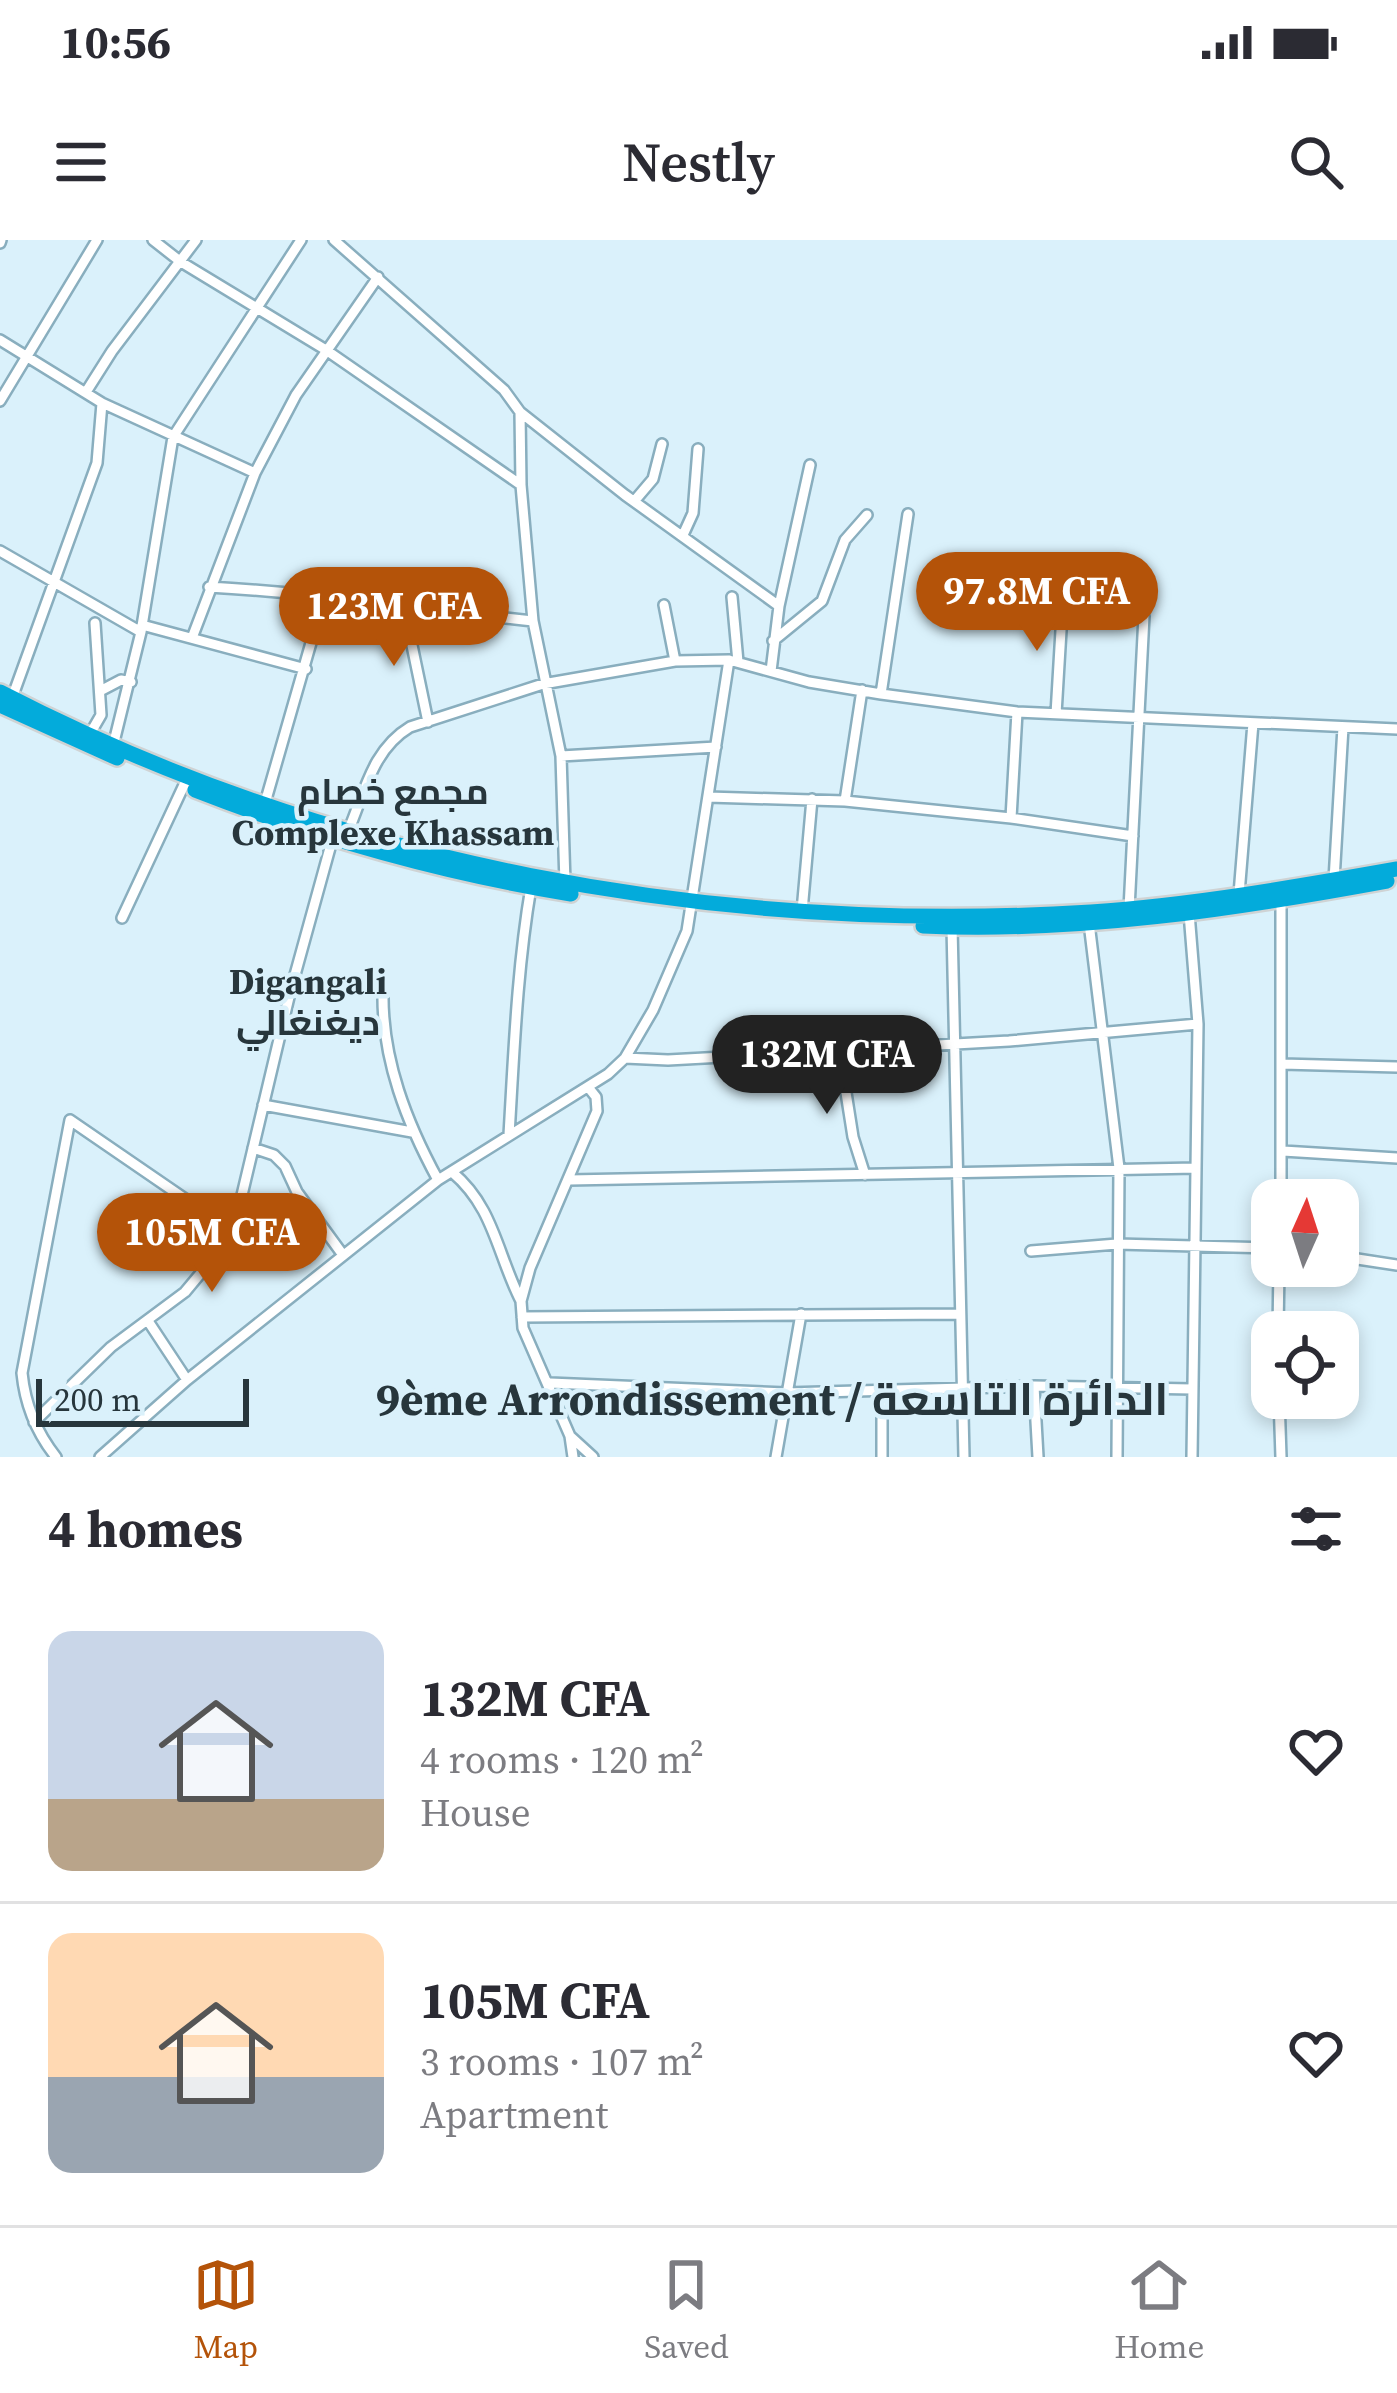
<!DOCTYPE html>
<meta charset="utf-8">
<style>
body{margin:0;font-family:"Source Serif 4",Cairo,serif;background:#f7f7f7;color:#2b2b33;height:100vh;display:flex;flex-direction:column;font-size:45px;white-space:nowrap}
*{box-sizing:border-box;margin:0}
p{font-size:39px;color:#7c7c81}
.icon{flex:none;width:66px;height:66px;fill:none;stroke:currentColor;stroke-width:2;stroke-linecap:round;stroke-linejoin:round}
.map{position:relative;height:1217px;overflow:hidden}
.side{display:flex;flex-direction:column;background:#fff;flex:1}
.side>*{flex:none}
.needle{width:78px;rotate:3deg}
.tools{position:absolute;left:1251px;top:939px;display:grid;gap:24px}
.tools a{display:grid;place-items:center;width:108px;height:108px;border-radius:24px;background:#fff;box-shadow:0 6px 18px #0003;font-size:60px}
.scale{position:absolute;left:36px;bottom:30px;width:213px;box-sizing:border-box;padding-left:12px;border:6px solid #27363c;border-top:0;font-size:33px;line-height:42px;white-space:nowrap;color:#27363c;-webkit-text-stroke:9px #daf1fb;paint-order:stroke}
.price{position:absolute;translate:-50% -102px;padding:0 27px;border-radius:42px;background:#b45309;color:#fff;font-size:39px;line-height:78px;filter:drop-shadow(0 3px 6px #0008)}
.price::after{content:'';position:absolute;left:50%;top:72px;width:36px;height:27px;margin-left:-18px;background:inherit;clip-path:polygon(0 0,100% 0,50% 100%)}
.price.current{background:#222;color:#fff}
ul{padding:0;list-style:none}
li{display:flex;align-items:center;gap:36px;height:300px;padding:0 48px}
li+li{border-top:3px solid #e1e1e2}
li span{display:grid;place-items:center;flex:none;width:336px;height:240px;border-radius:24px;color:#555}
li>.icon{margin-inline-start:auto}
span .icon{width:144px;height:144px;fill:#fffc;stroke-width:1}
li b{font-size:51px}
h2{display:flex;justify-content:space-between;align-items:center;height:144px;padding:0 48px;font-size:51px}
.status{display:flex;justify-content:space-between;align-items:center;height:84px;padding:0 60px;background:#fff;direction:ltr}
.status svg{height:33px;fill:currentColor}
header{display:flex;justify-content:space-between;align-items:center;height:156px;padding:0 48px;background:#fff;font-size:54px;font-weight:600}
.tab-bar{display:flex;justify-content:space-around;align-items:center;height:168px;border-top:3px solid #e1e1e2;background:#fff;font-size:33px;color:#7c7c81}
.tab-bar a{display:grid;justify-items:center;gap:6px}
.tab-bar .current{color:#b45309}
.map>svg:first-child{display:block}
.lines{fill:none;stroke-linecap:round;stroke-linejoin:round}
.street-casing{stroke:#89aebe;stroke-width:14}
.highway-casing{stroke:#cfd3d4;stroke-width:20}
.street{stroke:#fff;stroke-width:9}
.highway{stroke:#03abdb;stroke-width:15}
.labels{text-anchor:middle;dominant-baseline:central;stroke-width:9;stroke-linejoin:round;paint-order:stroke}
.neighbourhood-label{font-size:36px;font-weight:bold;fill:#27363c;stroke:#daf1fb}
.district-label{font-size:45px;font-weight:bold;fill:#27363c;stroke:#daf1fb}
</style>
<div class="status"><b>10:56</b><svg viewBox="0 0 49 12"><path d="M0 12V9h3v3zM5 12V6h3v6zM10 12V3h3v9zM15 12V0h3v12zM26 1h20v11H26zM47 4h2v5h-2z"/></svg></div>
<header><svg class="icon" aria-label="menu" viewBox="0 0 24 24"><path d="M4 6h16M4 12h16M4 18h16"/></svg>Nestly<svg class="icon" aria-label="search" viewBox="0 0 24 24"><circle cx="10" cy="10" r="6"/><path d="M15 15l6 6"/></svg></header>
<div class="map">
<svg width="1397" height="1217" viewBox="0 0 1397 1217">
<rect width="100%" height="100%" fill="#daf1fb"/>
<g class="lines">
<g class="street-casing">
<path id="street" d="M153 0 181 22 326 110 521 245
M334 0 504 150 520 172 521 245 533 381 561 516 565 643
M0 3 1 0
M0 100 102 163 255 233 192 398
M86 152 112 111 196 0
M0 161 97 0
M520 172 625 255 779 366
M255 233 296 155 378 37
M636 259 653 239 662 204
M683 295 693 273 698 209
M0 311 141 392
M209 347C318 353 425 370 533 381
M732 357 738 422
M664 365 675 421
M404 367 428 482
M142 385 306 429
M773 401 822 361 845 300 867 275
M771 431 779 366 810 225
M100 451 121 440 131 442
M881 454 908 274
M12 458 97 223 102 163
M1056 474 1063 357
M90 494 101 475 95 383
M113 506 141 392 173 197 301 0
M561 516 716 507
M708 557 845 561 1011 578 1133 596
M845 561 862 450
M265 563 325 354
M1011 578 1017 472
M349 589C365 551 373 509 410 487L543 444 675 421 729 420 809 442 881 454 1017 472 1397 489
M1334 640 1343 487
M1239 654 1253 483
M1281 661V960
M1129 669 1144 376
M802 671 812 559
M1189 673 1198 784 1192 1217
M122 678 184 545
M1089 683 1119 928 1117 1217
M952 687 964 1217
M383 753C382 820 407 883 438 940
M839 808 853 897 865 935
M625 818 668 820 1009 801 1198 784
M1282 824 1397 827
M588 847 596 857 597 871 530 1028 521 1061 523 1088 570 1196 593 1217
M263 865 412 892
M509 895C514 812 517 729 531 647
M253 908 274 915 285 926 297 952 343 1015
M1283 911 1397 918
M452 932C494 967 497 1014 521 1061
M569 940 1196 928
M1031 1011 1117 1004 1272 1008
M1338 1016 1397 1025
M522 1077 959 1074
M148 1081 187 1140
M1278 1092 1279 1026
M550 1143 786 1153 1034 1146 1192 1149
M1034 1146 1038 1217
M1279 1158 1281 1217
M34 1182 111 1107 185 1052 210 1022 242 955 290 753 333 597
M570 1196 573 1217
M56 1217C36 1192 25 1164 22 1133L70 880 226 987
M100 1217 187 1140 438 940 608 834 625 818 653 770 687 691 729 420
M776 1217 801 1074
M882 1217V1150"/>
</g>
<g class="highway-casing">
<path id="highway" d="M0 452C334 625 717 695 1091 672 1193 665 1296 647 1397 629
M0 465 117 518
M195 550C315 597 443 633 571 654
M923 686C1079 693 1235 669 1387 641"/>
</g>
<use href="#street" class="street"/>
<use href="#highway" class="highway"/>
</g>
<g class="labels">
<g class="neighbourhood-label">
<text x="393" y="551">مجمع خصام<tspan x="393" dy="41">Complexe Khassam</tspan></text>
<text x="308" y="741">Digangali<tspan x="308" dy="41">ديغنغالي</tspan></text>
</g>
<g class="district-label">
<text x="772" y="1159">9ème Arrondissement / الدائرة التاسعة</text>
</g>
</g>
</svg>
<div class="tools">
<a><svg class="needle" viewBox="-14 -14 28 28"><path d="M0-13l5 13h-10z" fill="#e53935"/><path d="M0 13l5-13h-10z" fill="#7c7c81"/></svg></a>
<a><svg class="icon" aria-label="locate" viewBox="0 0 24 24"><circle cx="12" cy="12" r="6"/><path d="M12 2v4M12 18v4M2 12h4M18 12h4"/></svg></a>
</div>
<div class="scale">200 m</div>
<b class="price" style="left:1037px;top:414px">97.8M CFA</b>
<b class="price" style="left:394px;top:429px">123M CFA</b>
<b class="price current" style="left:827px;top:877px">132M CFA</b>
<b class="price" style="left:212px;top:1055px">105M CFA</b>
</div>
<section class="side">
<h2>4 homes<svg class="icon" aria-label="filters" viewBox="0 0 24 24"><path d="M4 7h16M4 17h16"/><circle cx="9" cy="7" r="2"/><circle cx="15" cy="17" r="2"/></svg></h2>
<ul>
<li><span style="background:linear-gradient(#c9d6e8 70%,#b9a48a 0)"><svg class="icon" aria-label="home" viewBox="0 0 24 24"><path d="M3 11l9-7 9 7M6 9v11h12V9"/></svg></span><div><b>132M CFA</b><p>4 rooms · 120 m²</p><p>House</p></div><svg class="icon" aria-label="heart" viewBox="0 0 24 24"><path d="M12 20l-8-8c-3-5 5-10 8-4 3-6 11-1 8 4z"/></svg></li>
<li><span style="background:linear-gradient(#ffd9b3 60%,#9aa5b1 0)"><svg class="icon" aria-label="home" viewBox="0 0 24 24"><path d="M3 11l9-7 9 7M6 9v11h12V9"/></svg></span><div><b>105M CFA</b><p>3 rooms · 107 m²</p><p>Apartment</p></div><svg class="icon" aria-label="heart" viewBox="0 0 24 24"><path d="M12 20l-8-8c-3-5 5-10 8-4 3-6 11-1 8 4z"/></svg></li>
</ul>
</section>
<nav class="tab-bar">
<a class="current"><svg class="icon" aria-label="map" viewBox="0 0 24 24"><path d="M3 6l6-2 6 2 6-2v14l-6 2-6-2-6 2zM9 4v14M15 6v14"/></svg>Map</a>
<a><svg class="icon" aria-label="saved" viewBox="0 0 24 24"><path d="M7 4h10v16l-5-4-5 4z"/></svg>Saved</a>
<a><svg class="icon" aria-label="home" viewBox="0 0 24 24"><path d="M3 11l9-7 9 7M6 9v11h12V9"/></svg>Home</a>
</nav>
